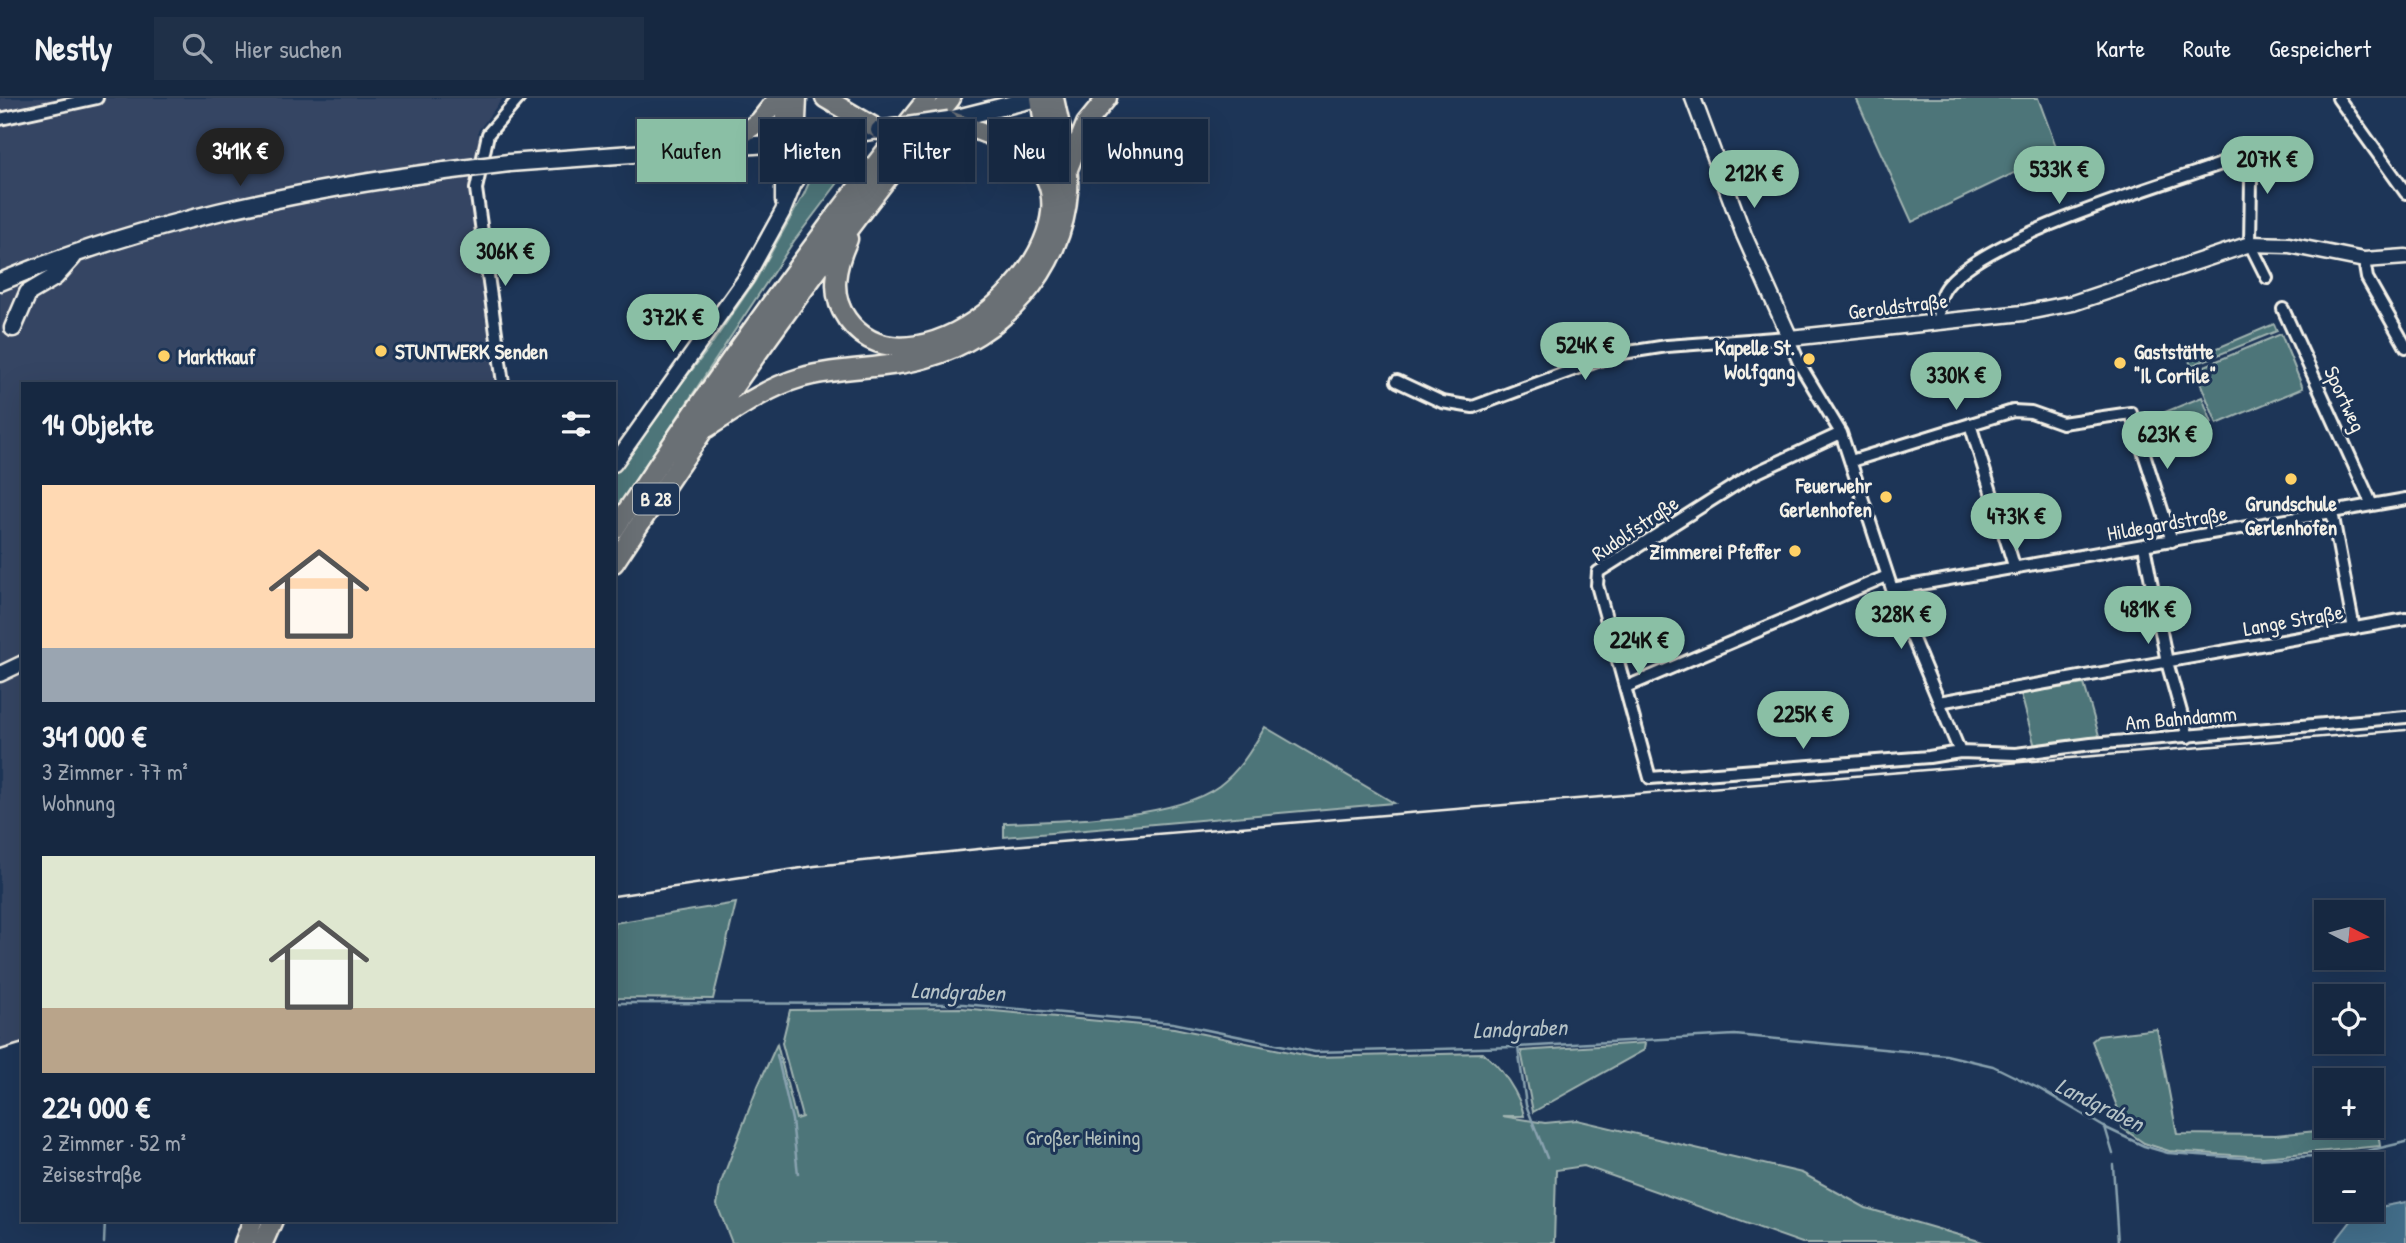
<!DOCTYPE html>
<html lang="de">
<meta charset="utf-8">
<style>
body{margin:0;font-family:"Patrick Hand",sans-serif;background:#1f3048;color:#f1f3f6;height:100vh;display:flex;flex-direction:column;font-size:26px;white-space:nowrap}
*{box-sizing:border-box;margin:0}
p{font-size:23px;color:#9ea6b1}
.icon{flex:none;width:38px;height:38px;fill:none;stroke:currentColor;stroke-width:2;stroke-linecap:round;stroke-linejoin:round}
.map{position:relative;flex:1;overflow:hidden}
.drawer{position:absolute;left:21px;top:284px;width:595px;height:840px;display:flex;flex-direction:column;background:#162841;border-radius:0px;box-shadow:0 7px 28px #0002,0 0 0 2px #35445a}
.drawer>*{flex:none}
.guide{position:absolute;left:637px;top:21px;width:665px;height:63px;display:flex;gap:14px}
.needle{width:46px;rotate:96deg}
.tools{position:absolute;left:2314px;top:802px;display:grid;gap:14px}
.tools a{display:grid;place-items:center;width:70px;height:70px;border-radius:0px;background:#162841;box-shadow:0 7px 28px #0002,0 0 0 2px #35445a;font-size:35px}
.price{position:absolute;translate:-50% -60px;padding:0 16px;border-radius:24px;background:#8abfa5;color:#111;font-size:23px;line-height:46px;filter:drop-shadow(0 2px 4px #0008)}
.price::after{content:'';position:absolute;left:50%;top:42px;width:21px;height:16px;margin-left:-10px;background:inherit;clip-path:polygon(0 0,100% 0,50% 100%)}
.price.on{background:#222;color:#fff}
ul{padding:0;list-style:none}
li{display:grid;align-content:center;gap:14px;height:371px;padding:0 21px}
li span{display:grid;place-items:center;height:217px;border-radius:0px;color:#555}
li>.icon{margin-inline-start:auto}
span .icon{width:126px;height:126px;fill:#fffc;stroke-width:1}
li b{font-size:30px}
h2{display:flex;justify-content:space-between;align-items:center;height:84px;padding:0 21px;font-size:30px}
.tag{padding:0 24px;border-radius:0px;background:#162841;box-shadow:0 7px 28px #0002,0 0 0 2px #35445a;font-size:24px;line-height:63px}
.tag.on{background:#8abfa5;color:#111}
header{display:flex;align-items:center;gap:42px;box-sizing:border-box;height:98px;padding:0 35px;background:#162841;border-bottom:2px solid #35445a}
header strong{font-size:33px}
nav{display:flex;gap:38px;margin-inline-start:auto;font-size:24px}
.search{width:490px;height:63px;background:#1f3048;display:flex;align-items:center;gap:18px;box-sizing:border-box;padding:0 24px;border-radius:0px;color:#9ea6b1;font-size:26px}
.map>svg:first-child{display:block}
.built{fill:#344463}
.green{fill:#4d7579;stroke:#a0b3b0;stroke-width:2}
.water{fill:#426d89;stroke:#89a2af;stroke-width:2}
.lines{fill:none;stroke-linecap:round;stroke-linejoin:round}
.stream{stroke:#89a2af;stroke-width:2.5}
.minor-casing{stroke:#f4f1e8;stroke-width:16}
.tertiary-casing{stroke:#f4f1e8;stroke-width:19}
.secondary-casing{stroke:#f4f1e8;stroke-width:21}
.trunk-casing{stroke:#f4f1e8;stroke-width:23}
.minor{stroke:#1d3557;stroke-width:10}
.tertiary{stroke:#1d3557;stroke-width:14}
.secondary{stroke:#1d3557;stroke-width:16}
.trunk{stroke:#6b6f75;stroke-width:18}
.rail{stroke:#f4f1e8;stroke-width:2.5}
.secondary-bridge-casing{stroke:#f4f1e8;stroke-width:21;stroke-linecap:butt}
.secondary-bridge{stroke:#1d3557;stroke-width:16}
.poi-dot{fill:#ffd166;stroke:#1d3557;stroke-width:2.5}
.labels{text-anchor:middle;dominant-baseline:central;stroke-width:6;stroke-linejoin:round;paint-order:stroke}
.shield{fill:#1d3557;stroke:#b4b9bc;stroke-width:2}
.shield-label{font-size:19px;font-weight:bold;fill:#f4f1e8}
.street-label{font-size:21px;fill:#f4f1e8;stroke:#1d3557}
.poi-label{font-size:21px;font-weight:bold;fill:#f4f1e8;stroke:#1d3557;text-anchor:end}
.park-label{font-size:21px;fill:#b1bfbc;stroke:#1d3557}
.water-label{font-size:23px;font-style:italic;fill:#b6c3c7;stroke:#1d3557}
</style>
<header>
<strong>Nestly</strong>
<div class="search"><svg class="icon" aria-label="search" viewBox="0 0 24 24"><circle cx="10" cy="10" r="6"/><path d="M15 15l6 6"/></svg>Hier suchen</div>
<nav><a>Karte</a><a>Route</a><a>Gespeichert</a></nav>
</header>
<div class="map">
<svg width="2406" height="1145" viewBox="0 0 2406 1145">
<rect width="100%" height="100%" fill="#1d3557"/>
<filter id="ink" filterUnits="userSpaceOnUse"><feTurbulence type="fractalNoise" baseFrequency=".0143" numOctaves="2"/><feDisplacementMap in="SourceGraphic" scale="14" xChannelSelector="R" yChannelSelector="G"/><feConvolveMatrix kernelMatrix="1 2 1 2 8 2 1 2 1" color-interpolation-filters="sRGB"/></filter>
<g filter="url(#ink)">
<path class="built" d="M0 0H503L478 33 486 116 510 285H23V946L0 953Z"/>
<path class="green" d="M1856 0H2038L2058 54 1912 124Z
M856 61 794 143 614 415V371L707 253 755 183 804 96 818 64Z
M2274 226 2277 233 2191 268 2189 262Z
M2281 236 2303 290 2217 326 2195 272Z
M2202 299 2212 325 2160 346 2156 335 2171 329 2165 314Z
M2084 586 2100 641 2035 649 2021 596Z
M1265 629 1394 705 1004 739V725C1060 723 1174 721 1219 688 1240 672 1252 651 1265 629Z
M736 805 713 901 614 900V825Z
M961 910 1174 930 1314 959 1482 955C1500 966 1520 997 1524 1018H1502L1545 1025 1577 1022 1802 1075 1866 1110 1986 1145H1802L1584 1068 1556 1072 1554 1145H732L717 1107 720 1087 758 988 777 946 796 1021 802 1019 782 945 790 912Z
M2157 931 2177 1036 2276 1037 2377 1027 2380 1048 2263 1059 2169 1053 2144 1045 2122 1030 2121 1019 2092 943 2098 938Z
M1645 945 1644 952 1533 1014 1521 953Z"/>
<path class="water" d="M2406 1104V1145H2334L2359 1113Z"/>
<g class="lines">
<path class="stream" d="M614 905 963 906 1173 925 1315 954 1518 949 1735 937 1946 957 1993 968 2038 990 2104 1029 2144 1048 2168 1055 2259 1061 2354 1056 2406 1044
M1518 949 1526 1007 1547 1060
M777 957 792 1022 798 1076
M2105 1029 2113 1056
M2113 1067 2118 1145
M104 1145 105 1122"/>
<g class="minor-casing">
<path id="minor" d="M2338 0 2406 95
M0 21 97 0
M2364 162 2367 180 2406 249
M2283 211 2372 407
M1939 224C1938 211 1938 200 1946 189 1985 138 2162 87 2227 64H2243L2251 82 2250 146 2267 180
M1397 283 1442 304 1473 309 1616 256 1667 248 1788 239 1800 267 1841 335 1892 491 1960 654
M503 285 476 91 488 36 519 0
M1970 326 2015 471
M1841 335 1751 377 1598 474 1597 487 1650 680 1929 659 1960 654 2016 656 2091 646 2406 619
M1851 363 2013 313 2031 314 2062 325 2131 315 2172 443
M2332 414 2354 531
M2144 448 2167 564 2188 639
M1892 491 2406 401
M1626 589 1887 478
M1939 604 2406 521"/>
</g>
<g class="tertiary-casing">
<path id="tertiary" d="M1693 0 1744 137 1790 240 2023 215 2073 205 2250 146 2289 147 2364 162 2406 159
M783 45V103
M614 366 746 180 783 113 795 83V44
M0 576 23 565"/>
</g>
<g class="secondary-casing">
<path id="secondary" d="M949 22 1037 0
M509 65 783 45 879 32
M795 83 817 41
M0 184C142 125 293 93 445 73
M13 230 28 195 55 179 73 159"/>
</g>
<g class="trunk-casing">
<path id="trunk" d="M825 0 879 32
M1040 0 1054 90
M795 44 797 0
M783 45 786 0
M721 50 759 24 778 0
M1068 71 1086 26 1107 0
M848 141C836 168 829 196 847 221 915 316 1110 142 1034 64 1013 42 977 33 949 22
M707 330C737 311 766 290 800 280 841 268 885 272 926 260 1000 240 1063 172 1068 94 1070 63 1060 30 1054 0
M614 432C713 283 816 139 928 0
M614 465C719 305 830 149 951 0
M244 1145 253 1122
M263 1145 273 1122"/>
</g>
<use href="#minor" class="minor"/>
<use href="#tertiary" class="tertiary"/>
<use href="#secondary" class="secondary"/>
<use href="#trunk" class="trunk"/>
<path class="rail" d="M614 798 815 768 988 750 2406 632
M0 952 23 945"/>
<g class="secondary-bridge-casing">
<path id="secondary-bridge" d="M879 32 949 22
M445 73 509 65"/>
</g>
<use href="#secondary-bridge" class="secondary-bridge"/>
</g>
</g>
<g class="poi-dot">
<circle cx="381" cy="253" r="7"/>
<circle cx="164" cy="258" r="7"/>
<circle cx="1809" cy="261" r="7"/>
<circle cx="2120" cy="265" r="7"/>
<circle cx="2291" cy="381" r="7"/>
<circle cx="1886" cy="399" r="7"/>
<circle cx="1795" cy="453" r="7"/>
</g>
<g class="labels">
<rect class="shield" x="633" y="385.5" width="46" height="31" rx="5"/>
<g class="shield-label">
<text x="656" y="401">B 28</text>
</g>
<g class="street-label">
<text transform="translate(1898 208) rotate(-7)">Geroldstraße</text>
<text transform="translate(2345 301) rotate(65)">Sportweg</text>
<text transform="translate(2167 425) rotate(-10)">Hildegardstraße</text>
<text transform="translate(1635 430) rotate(-34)">Rudolfstraße</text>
<text transform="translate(2293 522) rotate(-10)">Lange Straße</text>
<text transform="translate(2181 620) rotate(-5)">Am Bahndamm</text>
</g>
<g class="poi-label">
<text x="1795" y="249">Kapelle St.<tspan x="1795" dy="24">Wolfgang</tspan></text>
<text x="395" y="253" text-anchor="start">STUNTWERK Senden</text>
<text x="2134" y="253" text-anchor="start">Gaststätte<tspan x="2134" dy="24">"Il Cortile"</tspan></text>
<text x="178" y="258" text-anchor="start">Marktkauf</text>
<text x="1872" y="387">Feuerwehr<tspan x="1872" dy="24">Gerlenhofen</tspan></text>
<text x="2291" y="405" text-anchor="middle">Grundschule<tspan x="2291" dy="24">Gerlenhofen</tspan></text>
<text x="1781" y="453">Zimmerei Pfeffer</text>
</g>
<g class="park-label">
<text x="1083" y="1039">Großer Heining</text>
</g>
<g class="water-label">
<text transform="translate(958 893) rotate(2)">Landgraben</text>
<text transform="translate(1520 930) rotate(-2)">Landgraben</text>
<text transform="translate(2100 1006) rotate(26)">Landgraben</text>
</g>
</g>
</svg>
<div class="tools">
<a><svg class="needle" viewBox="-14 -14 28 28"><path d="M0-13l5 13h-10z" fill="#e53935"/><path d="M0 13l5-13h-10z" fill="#9ea6b1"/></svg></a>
<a><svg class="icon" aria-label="locate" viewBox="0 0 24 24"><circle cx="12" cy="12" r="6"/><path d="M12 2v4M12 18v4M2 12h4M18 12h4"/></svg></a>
<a>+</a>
<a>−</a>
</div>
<b class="price on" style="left:240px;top:90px">341K €</b>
<b class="price" style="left:2267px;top:98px">207K €</b>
<b class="price" style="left:2059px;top:108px">533K €</b>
<b class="price" style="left:1754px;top:112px">212K €</b>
<b class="price" style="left:505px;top:190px">306K €</b>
<b class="price" style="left:673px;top:256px">372K €</b>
<b class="price" style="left:1585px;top:284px">524K €</b>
<b class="price" style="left:1956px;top:314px">330K €</b>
<b class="price" style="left:2167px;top:373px">623K €</b>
<b class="price" style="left:2016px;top:455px">473K €</b>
<b class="price" style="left:2148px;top:548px">481K €</b>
<b class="price" style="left:1901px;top:553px">328K €</b>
<b class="price" style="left:1639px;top:579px">224K €</b>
<b class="price" style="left:1803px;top:653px">225K €</b>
<div class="guide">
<a class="tag on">Kaufen</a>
<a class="tag">Mieten</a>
<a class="tag">Filter</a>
<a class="tag">Neu</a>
<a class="tag">Wohnung</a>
</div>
<section class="drawer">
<h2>14 Objekte<svg class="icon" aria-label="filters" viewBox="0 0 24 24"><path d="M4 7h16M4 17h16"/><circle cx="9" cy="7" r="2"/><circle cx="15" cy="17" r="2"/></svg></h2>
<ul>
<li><span style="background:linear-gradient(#ffd9b3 75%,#9aa5b1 0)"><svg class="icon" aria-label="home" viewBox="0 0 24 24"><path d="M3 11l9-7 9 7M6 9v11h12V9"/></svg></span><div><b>341 000 €</b><p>3 Zimmer · 77 m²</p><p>Wohnung</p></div></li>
<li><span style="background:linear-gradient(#dfe7d0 70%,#b9a48a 0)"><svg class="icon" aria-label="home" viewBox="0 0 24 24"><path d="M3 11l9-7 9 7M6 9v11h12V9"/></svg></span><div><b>224 000 €</b><p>2 Zimmer · 52 m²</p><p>Zeisestraße</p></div></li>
</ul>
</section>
</div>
